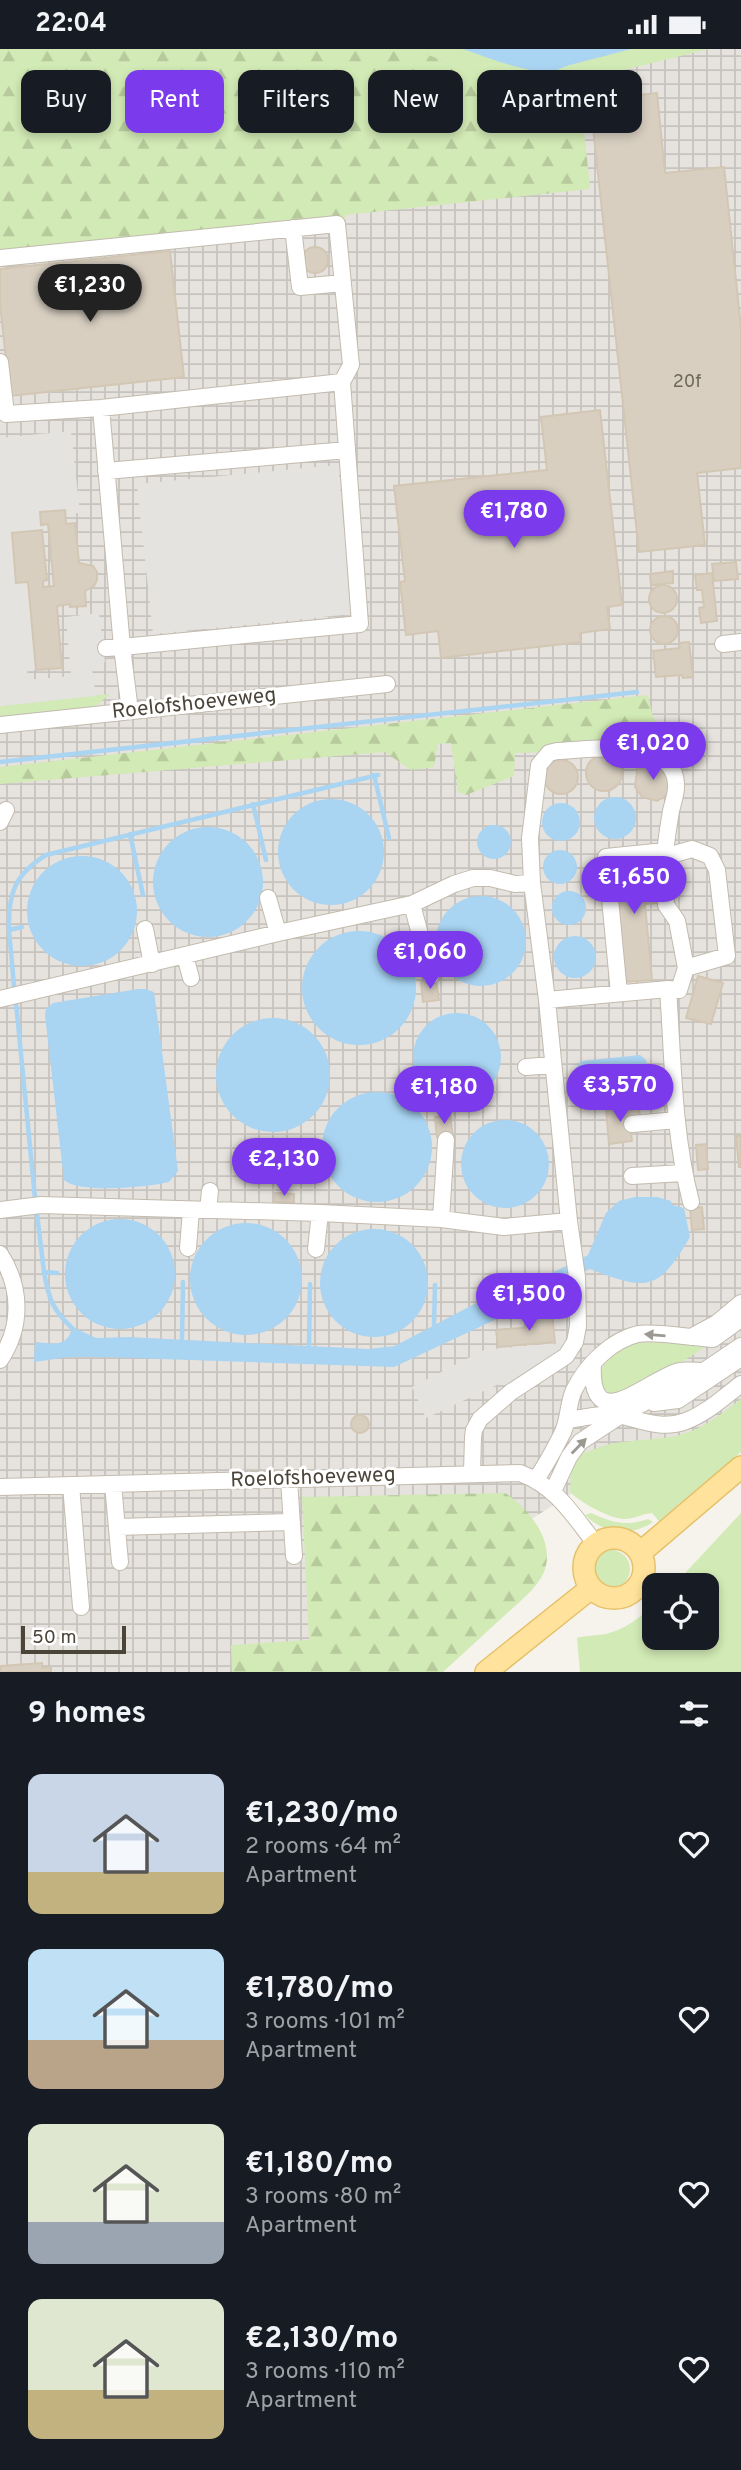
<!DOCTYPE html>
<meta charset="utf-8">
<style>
body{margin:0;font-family:Overpass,sans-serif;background:#20242c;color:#f1f3f6;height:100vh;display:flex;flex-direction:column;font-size:26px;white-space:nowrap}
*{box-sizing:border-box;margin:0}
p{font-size:23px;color:#9ea1a6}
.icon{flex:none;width:38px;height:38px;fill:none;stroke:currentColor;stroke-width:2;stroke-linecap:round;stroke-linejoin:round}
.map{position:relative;height:1623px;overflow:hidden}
.sheet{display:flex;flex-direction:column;background:#171b24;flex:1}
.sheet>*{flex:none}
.top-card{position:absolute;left:21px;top:21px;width:700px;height:63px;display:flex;gap:14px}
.controls{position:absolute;left:642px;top:1524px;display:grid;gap:14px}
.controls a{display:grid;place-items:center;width:77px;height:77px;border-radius:14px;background:#171b24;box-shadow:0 4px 10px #0003;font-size:35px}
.scale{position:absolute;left:21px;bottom:18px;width:105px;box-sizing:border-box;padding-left:7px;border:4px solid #4b4439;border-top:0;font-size:19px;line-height:24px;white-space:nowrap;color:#4b4439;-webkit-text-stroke:5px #fff;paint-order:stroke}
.price{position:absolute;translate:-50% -60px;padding:0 16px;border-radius:24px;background:#7c3aed;color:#fff;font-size:23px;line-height:46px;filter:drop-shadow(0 2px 4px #0008)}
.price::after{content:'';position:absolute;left:50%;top:42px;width:21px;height:16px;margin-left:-10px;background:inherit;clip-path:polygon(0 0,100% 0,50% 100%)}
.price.current{background:#222;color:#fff}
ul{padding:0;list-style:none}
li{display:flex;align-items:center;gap:21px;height:175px;padding:0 28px}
li span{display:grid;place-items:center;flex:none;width:196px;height:140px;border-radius:14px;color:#555}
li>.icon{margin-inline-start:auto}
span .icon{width:84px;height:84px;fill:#fffc;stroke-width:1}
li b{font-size:30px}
h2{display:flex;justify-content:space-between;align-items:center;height:84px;padding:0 28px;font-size:30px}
.chip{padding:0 24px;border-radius:14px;background:#171b24;box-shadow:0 4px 10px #0003;font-size:24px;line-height:63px}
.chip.current{background:#7c3aed;color:#fff}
.status{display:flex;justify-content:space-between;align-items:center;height:49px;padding:0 35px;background:#171b24;direction:ltr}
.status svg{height:19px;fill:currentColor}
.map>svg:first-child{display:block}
.industrial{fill:url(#industrial-grid)}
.grass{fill:#d2eab5}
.forest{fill:url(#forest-firs)}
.parking{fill:#e5e3e0}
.water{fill:#a9d4f2}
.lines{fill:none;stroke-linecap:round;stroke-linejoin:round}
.stream{stroke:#a9d4f2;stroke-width:4.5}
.building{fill:#d8cfc1;stroke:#d3c7b4;stroke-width:2}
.minor-casing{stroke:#c2bbae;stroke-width:18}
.major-casing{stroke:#e6c16a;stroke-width:24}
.minor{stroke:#fff;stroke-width:16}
.major{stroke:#ffe39c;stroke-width:21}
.oneway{fill:#9c9892}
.labels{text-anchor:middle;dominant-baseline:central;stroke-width:6;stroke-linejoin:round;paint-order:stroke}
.number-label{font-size:18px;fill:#6e675b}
.street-label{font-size:21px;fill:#4b4439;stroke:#fff}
</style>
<div class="status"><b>22:04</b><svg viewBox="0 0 49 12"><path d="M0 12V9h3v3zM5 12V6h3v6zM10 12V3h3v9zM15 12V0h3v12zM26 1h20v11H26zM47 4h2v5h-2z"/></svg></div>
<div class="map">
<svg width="741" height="1623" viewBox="0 0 741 1623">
<defs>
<pattern id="industrial-grid" width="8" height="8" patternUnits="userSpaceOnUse" patternTransform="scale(1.75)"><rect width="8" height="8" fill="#e6e2dd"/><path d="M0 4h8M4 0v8" fill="none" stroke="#c7c3be"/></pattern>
<pattern id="forest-firs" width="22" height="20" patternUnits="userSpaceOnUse" patternTransform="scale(1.75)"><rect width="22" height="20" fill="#d2eab5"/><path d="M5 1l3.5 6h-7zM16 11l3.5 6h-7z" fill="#b6ca9c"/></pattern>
</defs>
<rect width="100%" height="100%" fill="#f6f3ec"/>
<path class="industrial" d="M0 0H741V1358L700 1389 594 1430 491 1496 345 1623H0Z"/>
<path class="grass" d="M413 0C429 0 448 0 464 0 492 5 538 34 566 17L631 0H709L579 32 582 61C556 56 536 41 511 33 479 21 445 14 413 0Z
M110 645 96 657 0 668V657Z
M677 1293 704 1299 675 1317 617 1346C581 1339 608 1299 632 1295 646 1292 662 1294 677 1293Z
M741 1350V1403L659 1472 652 1464C642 1465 634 1470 624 1470 610 1470 580 1453 570 1443L571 1419 581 1398 586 1404C613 1389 646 1393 676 1387 702 1381 720 1366 741 1350Z
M591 1464C611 1473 626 1478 648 1470L653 1473C631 1488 604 1485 585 1466Z
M741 1464V1623H580L577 1589C586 1586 596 1587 606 1585 625 1580 641 1569 654 1554V1589H707V1536H674Z
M592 1520a19 19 0 1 1 38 0a19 19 0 1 1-38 0Z"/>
<path class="forest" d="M0 0H413C445 14 479 21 511 33 536 41 556 56 582 61L590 140 345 166V170L0 203Z
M648 646 653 668 668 693 662 700 515 704 514 727 466 746 458 743 451 694 438 695 434 718 411 721 385 703 0 735V718Z
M505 1444C529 1459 556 1493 544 1523 540 1532 534 1539 527 1546L443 1623H232L231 1596 309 1591 302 1448Z"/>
<path class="parking" d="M71 382 80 464 65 465 64 461 40 463 42 481 12 484 16 533H28L36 621H27L28 631 71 627 66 568 99 564 105 613 97 614 92 620 96 647 0 657V389Z
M338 416 352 565 153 585 137 435Z
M567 1293 562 1304 509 1335 501 1334 426 1369 412 1338 484 1301Z"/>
<path class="water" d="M463 0H631L566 17C541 32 490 9 463 0Z
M594 769a21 21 0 1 1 42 0a21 21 0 1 1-42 0Z
M278 803a53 53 0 1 1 106 0a53 53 0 1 1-106 0Z
M542 773a19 19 0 1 1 38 0a19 19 0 1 1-38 0Z
M477 793a17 17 0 1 1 34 0a17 17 0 1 1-34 0Z
M153 833a55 55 0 1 1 110 0a55 55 0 1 1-110 0Z
M543 818a17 17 0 1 1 34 0a17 17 0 1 1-34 0Z
M27 862a55 55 0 1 1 110 0a55 55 0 1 1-110 0Z
M552 859a17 17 0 1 1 34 0a17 17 0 1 1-34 0Z
M436 892a45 45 0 1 1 90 0a45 45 0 1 1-90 0Z
M302 939a57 57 0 1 1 114 0a57 57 0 1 1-114 0Z
M554 908a21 21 0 1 1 42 0a21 21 0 1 1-42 0Z
M138 940H145L154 943 178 1122 169 1133C149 1138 79 1145 64 1131L45 966 46 960 53 954Z
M413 1008a44 44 0 1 1 88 0a44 44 0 1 1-88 0Z
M216 1026a57 57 0 1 1 114 0a57 57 0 1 1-114 0Z
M640 1006 646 1011 648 1032 643 1037 611 1046V1060L601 1061 599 1047 577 1040 574 1022 581 1012Z
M322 1098a55 55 0 1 1 110 0a55 55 0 1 1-110 0Z
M461 1115a44 44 0 1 1 88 0a44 44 0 1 1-88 0Z
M635 1148H657L671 1152 672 1156 684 1159 690 1188C658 1243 647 1242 590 1220L531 1248 518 1260 394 1318 102 1308H69L34 1313 35 1293C50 1294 66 1299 71 1282L77 1280 96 1289 129 1288 368 1300 395 1297 480 1252 532 1234 588 1206 606 1164 619 1152Z
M65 1225a55 55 0 1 1 110 0a55 55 0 1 1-110 0Z
M190 1230a56 56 0 1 1 112 0a56 56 0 1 1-112 0Z
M320 1234a54 54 0 1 1 108 0a54 54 0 1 1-108 0Z"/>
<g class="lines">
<path class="stream" d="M0 713 637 643
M374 726 389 789
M253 755 266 811
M130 785 143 846
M22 878 9 881C8 845 14 826 46 806L378 726
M9 881 14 937
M16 954 35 1149
M37 1165 44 1223 57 1224
M44 1223C49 1252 53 1261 74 1281
M434 1276 435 1236
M182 1290 183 1233
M309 1296 310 1235"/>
</g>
<path class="building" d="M657 44 665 124 724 118 741 279V419L697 424 705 496 639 503 590 51Z
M302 211a13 13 0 1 1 26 0a13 13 0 1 1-26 0Z
M170 202 184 328 10 347 0 255V220Z
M600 361 622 556 607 558 610 580 580 584 581 593 441 609 438 582 406 586 400 533 405 532 394 437 547 421 541 368Z
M65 461 66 475 75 474 79 514 93 517 97 523V531L94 537 85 542 86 557 70 558V555L57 557 62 619 36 621 28 533 16 534 12 484 42 481 47 531 43 532V538L54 537 48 475 41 476 40 463Z
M736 513 738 530 714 532 712 515Z
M673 522V534L651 536 650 525Z
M712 524 717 572 701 574 699 559 704 558 702 541H697L695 526Z
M649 550a14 14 0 1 1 28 0a14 14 0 1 1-28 0Z
M650 581a14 14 0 1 1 28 0a14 14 0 1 1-28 0Z
M689 593 693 628 683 629 682 626 656 628 653 602 680 599 679 594Z
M586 724a18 18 0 1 1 36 0a18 18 0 1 1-36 0Z
M544 728a17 17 0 1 1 34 0a17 17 0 1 1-34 0Z
M649 713H656L674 735 669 745 657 752 642 748 635 738 637 722Z
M653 811 657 854 645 855 652 931 624 933 612 815Z
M698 927 723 934 711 975 686 969Z
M436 931 439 951 423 953 421 933Z
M628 1057 629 1060 639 1059 640 1067 629 1068 632 1092 609 1095 606 1060Z
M450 1066 453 1087 437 1088 435 1068Z
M736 1087H741V1118H739Z
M706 1095 708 1120 698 1121 696 1096Z
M275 1144 294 1145V1153H274Z
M702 1158 704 1180 692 1181 690 1159Z
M552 1264 555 1295 554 1293 498 1298 496 1281 533 1278 532 1266H530Z
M351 1375a9 9 0 1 1 18 0a9 9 0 1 1-18 0Z
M42 1614V1619L51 1618V1623H0L1 1617Z"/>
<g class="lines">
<g class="minor-casing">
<path id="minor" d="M293 179 300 238 343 234
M0 209 337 175 351 316 342 333
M0 313 6 365 101 359 342 333 360 575 122 598 130 662
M101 359 122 598 106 599
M106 422 347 401
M723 595 741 593
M0 676 387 635
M0 773 6 761
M532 834 530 789 539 716 549 704 557 702C589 701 674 687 676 735 677 743 673 753 671 762 668 780 665 797 664 816
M268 849 278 884
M412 855 431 927
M145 880 152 915
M185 907 191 929
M668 940C673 1010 673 1084 691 1153
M619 944 606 808 665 802
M0 950 278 884 412 855 454 835 473 829H490L515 835 532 834 547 951 569 1172
M547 951 668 940 679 941 686 919 727 907 717 821 710 807 692 800 671 806 663 817 666 856 677 872 686 919
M526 1018 553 1016
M632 1075 677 1071
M632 1127 683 1124
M0 1161 41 1156 320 1164
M208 1161 210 1142
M441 1170 446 1091
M188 1199 191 1161
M316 1200 320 1164 441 1170 504 1178 569 1172 577 1228 578 1277 575 1293 566 1307 511 1343 480 1370 474 1381 473 1388 472 1424
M0 1205C22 1239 22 1278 0 1311
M691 1288 717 1274 741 1254
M593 1314C589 1389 644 1334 676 1323 683 1320 695 1322 703 1322
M654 1354 678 1351 741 1309
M567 1371C584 1369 604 1363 622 1367 644 1372 662 1381 686 1372 707 1364 724 1348 741 1335
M289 1430 294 1507
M536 1430C547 1415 555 1399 563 1383 569 1369 568 1354 574 1341 586 1317 611 1291 638 1285 652 1282 696 1289 713 1290L741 1270
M113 1435 120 1513
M71 1436 81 1558
M0 1438 520 1424C557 1438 572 1465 595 1494
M553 1442 569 1408 580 1393 621 1366 704 1322 741 1297
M117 1478 292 1473"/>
</g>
<g class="major-casing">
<path id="major" d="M584 1519a30 30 0 1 1 60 0a30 30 0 1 1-60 0Z
M640 1504 741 1418
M486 1623 591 1539"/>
</g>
<use href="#minor" class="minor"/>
<use href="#major" class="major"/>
</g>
<defs><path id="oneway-solid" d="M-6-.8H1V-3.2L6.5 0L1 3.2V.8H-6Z" transform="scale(1.75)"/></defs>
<g class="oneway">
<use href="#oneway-solid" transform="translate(655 1286) rotate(-175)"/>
<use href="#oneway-solid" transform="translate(579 1397) rotate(-46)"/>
</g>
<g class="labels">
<g class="number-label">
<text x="687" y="333">20f</text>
</g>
<g class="street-label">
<text transform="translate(194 655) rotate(-6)">Roelofshoeveweg</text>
<text transform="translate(313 1429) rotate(-2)">Roelofshoeveweg</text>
</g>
</g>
</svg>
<div class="controls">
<a><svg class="icon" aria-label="locate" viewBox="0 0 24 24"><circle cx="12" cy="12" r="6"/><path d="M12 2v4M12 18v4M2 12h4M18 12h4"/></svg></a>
</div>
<div class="scale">50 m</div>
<b class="price current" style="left:90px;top:275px">€1,230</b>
<b class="price" style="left:514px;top:501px">€1,780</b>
<b class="price" style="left:653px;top:733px">€1,020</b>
<b class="price" style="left:634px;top:867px">€1,650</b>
<b class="price" style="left:430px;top:942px">€1,060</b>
<b class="price" style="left:620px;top:1075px">€3,570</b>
<b class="price" style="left:444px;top:1077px">€1,180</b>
<b class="price" style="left:284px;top:1149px">€2,130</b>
<b class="price" style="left:529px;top:1284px">€1,500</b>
<div class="top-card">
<a class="chip">Buy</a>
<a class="chip current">Rent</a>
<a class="chip">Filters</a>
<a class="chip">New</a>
<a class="chip">Apartment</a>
</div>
</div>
<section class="sheet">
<h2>9 homes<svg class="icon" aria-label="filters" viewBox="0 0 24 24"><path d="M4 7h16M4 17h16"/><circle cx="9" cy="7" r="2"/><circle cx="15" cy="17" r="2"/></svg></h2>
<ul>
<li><span style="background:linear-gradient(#c9d6e8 70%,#c2b280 0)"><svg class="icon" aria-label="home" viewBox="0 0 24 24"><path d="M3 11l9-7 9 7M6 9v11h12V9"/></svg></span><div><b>€1,230/mo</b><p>2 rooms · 64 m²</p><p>Apartment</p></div><svg class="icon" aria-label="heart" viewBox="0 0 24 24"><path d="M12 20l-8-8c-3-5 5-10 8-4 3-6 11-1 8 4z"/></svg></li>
<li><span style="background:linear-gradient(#bfe0f5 65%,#b9a48a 0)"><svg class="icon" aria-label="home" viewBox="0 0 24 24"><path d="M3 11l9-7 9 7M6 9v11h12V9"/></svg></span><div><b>€1,780/mo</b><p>3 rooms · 101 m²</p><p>Apartment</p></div><svg class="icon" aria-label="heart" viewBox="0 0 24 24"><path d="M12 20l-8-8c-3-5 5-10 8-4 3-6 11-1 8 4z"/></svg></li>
<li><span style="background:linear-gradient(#dfe7d0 70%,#9aa5b1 0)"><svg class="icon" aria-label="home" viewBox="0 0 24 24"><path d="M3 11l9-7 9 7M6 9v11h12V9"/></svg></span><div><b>€1,180/mo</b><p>3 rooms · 80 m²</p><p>Apartment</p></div><svg class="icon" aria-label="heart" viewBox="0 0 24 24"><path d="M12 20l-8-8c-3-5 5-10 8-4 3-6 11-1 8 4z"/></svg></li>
<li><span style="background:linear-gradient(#dfe7d0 65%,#c2b280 0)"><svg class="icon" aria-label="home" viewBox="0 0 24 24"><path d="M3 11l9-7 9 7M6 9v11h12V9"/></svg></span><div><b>€2,130/mo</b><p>3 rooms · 110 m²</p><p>Apartment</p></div><svg class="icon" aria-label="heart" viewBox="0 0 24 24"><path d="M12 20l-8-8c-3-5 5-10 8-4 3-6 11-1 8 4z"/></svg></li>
</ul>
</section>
